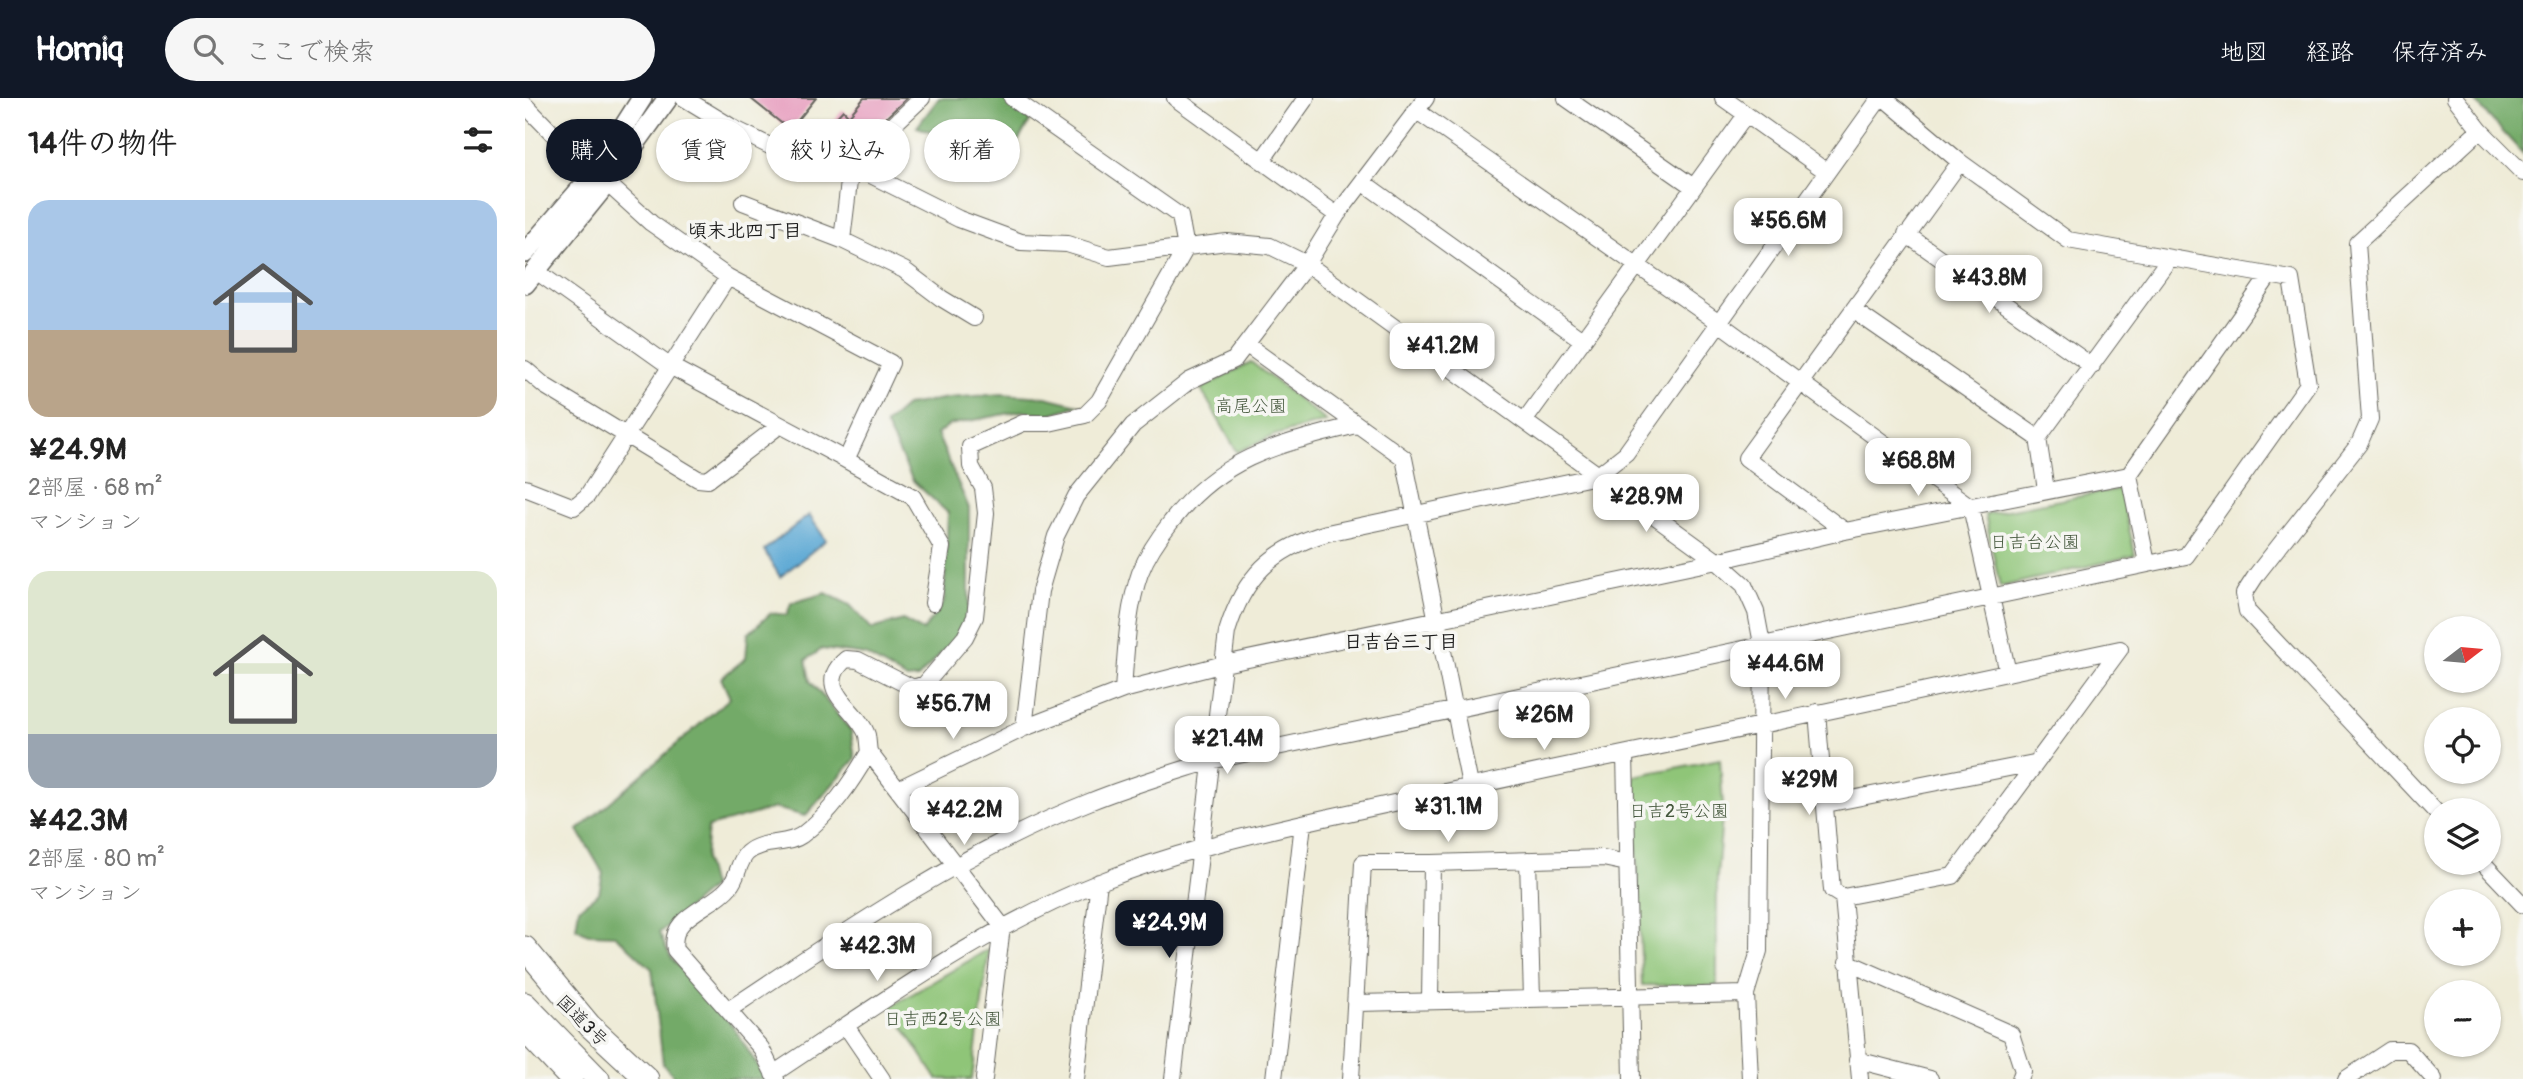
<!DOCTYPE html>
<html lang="ja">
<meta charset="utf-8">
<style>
body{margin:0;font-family:Pangolin,"Klee One",sans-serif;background:#f6f6f6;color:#222;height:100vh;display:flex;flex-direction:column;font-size:26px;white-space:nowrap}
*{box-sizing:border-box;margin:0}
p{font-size:23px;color:#767676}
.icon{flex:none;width:38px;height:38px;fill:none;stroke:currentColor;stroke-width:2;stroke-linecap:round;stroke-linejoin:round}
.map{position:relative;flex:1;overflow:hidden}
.sheet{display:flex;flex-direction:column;background:#fff;width:525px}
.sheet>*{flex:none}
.hud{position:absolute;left:21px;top:21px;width:665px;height:63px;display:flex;gap:14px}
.needle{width:46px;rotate:74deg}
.tools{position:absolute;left:1899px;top:518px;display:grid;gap:14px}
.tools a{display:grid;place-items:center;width:77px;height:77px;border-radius:50%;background:#fff;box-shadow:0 2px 5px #0004;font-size:35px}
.price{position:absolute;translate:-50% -60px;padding:0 16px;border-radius:14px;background:#fff;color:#222;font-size:23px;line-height:46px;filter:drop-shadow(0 2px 4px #0008)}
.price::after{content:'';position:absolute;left:50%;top:42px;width:21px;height:16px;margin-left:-10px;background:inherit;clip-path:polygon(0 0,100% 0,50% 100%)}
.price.active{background:#111827;color:#fff}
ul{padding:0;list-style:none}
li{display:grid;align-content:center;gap:14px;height:371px;padding:0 28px}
li span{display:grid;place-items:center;height:217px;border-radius:21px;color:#555}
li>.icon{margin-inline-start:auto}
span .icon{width:126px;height:126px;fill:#fffc;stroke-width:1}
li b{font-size:30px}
h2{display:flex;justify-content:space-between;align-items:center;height:84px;padding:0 28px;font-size:30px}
.chip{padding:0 24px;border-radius:32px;background:#fff;box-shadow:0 2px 5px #0004;font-size:24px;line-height:63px}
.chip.active{background:#111827;color:#fff}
header{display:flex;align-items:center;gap:42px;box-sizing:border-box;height:98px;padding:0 35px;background:#111827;color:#fff}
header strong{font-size:33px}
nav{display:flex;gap:38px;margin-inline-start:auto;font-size:24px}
.search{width:490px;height:63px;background:#f6f6f6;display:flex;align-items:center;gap:18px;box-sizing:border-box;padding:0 24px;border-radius:38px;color:#767676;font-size:26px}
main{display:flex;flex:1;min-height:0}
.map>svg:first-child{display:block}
.green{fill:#8fc578;stroke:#56704a;stroke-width:2}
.forest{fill:#73aa68;stroke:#486342;stroke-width:2}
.water{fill:#5ba8d4;stroke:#3c6278;stroke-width:2}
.building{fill:#e79cbe}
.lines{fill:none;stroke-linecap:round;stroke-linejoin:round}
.minor-casing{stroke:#66655e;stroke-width:18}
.major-casing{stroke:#66655e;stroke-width:22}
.highway-casing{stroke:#66655e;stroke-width:25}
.minor{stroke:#fff;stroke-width:16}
.major{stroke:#fff;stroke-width:19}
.highway{stroke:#fff;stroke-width:23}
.labels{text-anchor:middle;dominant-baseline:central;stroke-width:7;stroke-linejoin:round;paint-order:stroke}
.park-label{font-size:18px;fill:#44573c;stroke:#f6f6f2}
.street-label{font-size:18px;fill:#1c1c1c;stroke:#f6f6f2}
.neighbourhood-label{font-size:19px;font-weight:bold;fill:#1c1c1c;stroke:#f6f6f2}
</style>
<header>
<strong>Homiq</strong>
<div class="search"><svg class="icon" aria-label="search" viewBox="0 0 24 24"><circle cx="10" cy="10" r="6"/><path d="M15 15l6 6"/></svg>ここで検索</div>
<nav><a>地図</a><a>経路</a><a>保存済み</a></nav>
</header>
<main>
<section class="sheet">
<h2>14件の物件<svg class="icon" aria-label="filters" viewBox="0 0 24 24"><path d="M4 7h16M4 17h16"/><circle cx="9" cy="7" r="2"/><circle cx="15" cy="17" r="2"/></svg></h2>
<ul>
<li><span style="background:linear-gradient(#a9c7e8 60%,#b9a48a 0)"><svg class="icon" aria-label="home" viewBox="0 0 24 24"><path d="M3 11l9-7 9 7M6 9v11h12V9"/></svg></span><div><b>¥24.9M</b><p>2部屋 · 68 m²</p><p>マンション</p></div></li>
<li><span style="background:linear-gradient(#dfe7d0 75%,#9aa5b1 0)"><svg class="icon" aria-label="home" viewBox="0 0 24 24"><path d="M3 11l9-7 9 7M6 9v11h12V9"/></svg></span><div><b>¥42.3M</b><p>2部屋 · 80 m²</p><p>マンション</p></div></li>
</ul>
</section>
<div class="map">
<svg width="1998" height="981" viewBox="0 0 1998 981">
<rect width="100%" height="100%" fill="#f6f6f2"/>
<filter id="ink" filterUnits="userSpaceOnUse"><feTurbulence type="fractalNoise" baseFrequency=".0143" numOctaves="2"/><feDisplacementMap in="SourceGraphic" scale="14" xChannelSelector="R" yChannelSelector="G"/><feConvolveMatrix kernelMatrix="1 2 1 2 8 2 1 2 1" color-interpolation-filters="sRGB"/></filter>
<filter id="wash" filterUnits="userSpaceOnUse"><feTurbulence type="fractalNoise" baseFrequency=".00686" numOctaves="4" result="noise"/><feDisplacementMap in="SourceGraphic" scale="28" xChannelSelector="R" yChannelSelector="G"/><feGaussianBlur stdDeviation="1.57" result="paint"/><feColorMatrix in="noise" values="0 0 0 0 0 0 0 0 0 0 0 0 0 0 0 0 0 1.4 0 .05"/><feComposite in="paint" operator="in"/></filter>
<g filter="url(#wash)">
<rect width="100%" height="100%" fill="#efecd8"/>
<path class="green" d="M726 264 801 323 750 337 712 354 676 291Z
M1595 391 1610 457 1475 489 1460 416Z
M1195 661 1198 708 1192 779V888L1117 887 1109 678Z
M464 851 447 981H412L365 909Z"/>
<path class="forest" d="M414 0H478L505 23 488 52 437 44 392 29Z
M1947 0H1998V56Z
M477 296 521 299 554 307 525 316 496 313 424 327 412 336 444 410V518L434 536 393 580 382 581 340 557 297 551 281 562 285 583 326 633 330 661 280 718 250 710 183 729 180 762 187 789 134 835 146 860 209 930 241 981H152L138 966 127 871 90 837 63 836 51 830 54 810 74 795 78 775 53 732 205 600 196 580 221 560 223 536 246 515 262 517 266 505 301 495 325 507 347 531 378 522 398 533 419 504 423 415 388 383 360 326 382 307 423 300Z"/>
<path class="water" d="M284 417 301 442 255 479 239 452Z"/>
<g id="blocks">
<path class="building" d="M225 0H291L265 32Z
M339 0H382L335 44 309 22 318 12 324 18Z"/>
</g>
</g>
<g filter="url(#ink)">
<use href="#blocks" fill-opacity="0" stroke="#66655e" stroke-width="2"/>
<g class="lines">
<g class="minor-casing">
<path id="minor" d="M159 0 210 31 255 53 326 67 434 121 496 144 542 146 584 159 702 144 745 148 782 166 1192 463 1219 487 1231 514 1237 546 1234 853 1221 896 1225 981
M397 0 326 67 317 142 379 172 416 200 449 220
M650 0 812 117
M1041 0 1167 88
M1198 0 1302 74
M1930 0 1955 32 1998 75
M0 7 68 77 82 85 126 125 203 179 366 265 321 362 388 399 417 449 408 505
M892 13 1194 225 1446 409 1483 575
M738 61 781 0
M839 85 1057 242
M218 104 317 142
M1381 136 1567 268
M11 173 143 267 321 362
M1328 212 1513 340 1521 392
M722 247 879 360 945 687
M0 271 20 288 173 381 183 382 255 327
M1000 322 1221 17
M1513 340 1644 161
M1604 377 1622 465
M0 390 49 409 62 398 203 179
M1320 433 1221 360 1435 64
M598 592C601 553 602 512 615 475 622 457 634 439 646 424 696 358 755 346 831 327
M499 630 515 493 531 438 551 398 608 327 664 283 709 262 782 166 812 117 901 0
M1100 656 1107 981
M373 691 499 630 598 592 699 566 1192 463 1320 433 1604 377 1744 178
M1301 706 1509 665
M1911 714 1722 513 1719 496 1732 476 1834 346 1845 321 1832 145 1955 32
M1003 762 1007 901
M1958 765 1998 807
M1318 799 1335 981
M1322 864 1486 936 1498 973 1495 981
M905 902 907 765 1078 760 1102 765
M832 905 1221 896
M205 911C319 834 435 755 564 704 603 688 644 676 685 663L1661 458 1783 286 1766 181 1543 142 1435 64 1359 0
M321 928 357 981
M1332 962 1405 981
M248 976C353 907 456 831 575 784 646 755 720 738 795 721 872 704 949 687 1026 671 1216 632 1405 591 1595 551L1428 778 1318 799 1307 792 1292 614
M251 981 236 950 150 852C143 817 187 811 205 788 213 779 213 764 222 755 238 741 262 748 277 737 306 715 326 685 344 654
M459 981 477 828 344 654C343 649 343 642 342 637 333 610 286 591 321 561L333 562 388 590 400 586 440 539 450 519 461 415 458 390 446 368 445 349 498 325H524L560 317 574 303 661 150 655 118 487 0
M551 981 574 784
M648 981 702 534C719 478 747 451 802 435L1072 378 1101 355 1355 0
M749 981 778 725
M826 981 838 765H907
M1821 981 1865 952H1883L1909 981"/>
</g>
<g class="major-casing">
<path id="major" d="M0 155 68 77 117 0
M0 186 82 85 143 0"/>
</g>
<g class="highway-casing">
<path id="highway" d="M0 850 65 928 122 981
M0 906 73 981
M0 932 46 981"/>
</g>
<use href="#minor" class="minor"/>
<use href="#major" class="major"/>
<use href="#highway" class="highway"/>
</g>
</g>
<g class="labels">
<g class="park-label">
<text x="726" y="308">高尾公園</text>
<text x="1510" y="444">日吉台公園</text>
<text x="1154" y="713">日吉2号公園</text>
<text x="418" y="921">日吉西2号公園</text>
</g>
<g class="street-label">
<text transform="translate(57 923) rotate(45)">国道3号</text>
</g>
<g class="neighbourhood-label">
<text x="220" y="133">頃末北四丁目</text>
<text x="876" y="544">日吉台三丁目</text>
</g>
</g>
</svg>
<div class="tools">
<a><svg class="needle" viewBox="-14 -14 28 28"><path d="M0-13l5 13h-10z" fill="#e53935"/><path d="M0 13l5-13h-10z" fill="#767676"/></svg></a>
<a><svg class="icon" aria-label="locate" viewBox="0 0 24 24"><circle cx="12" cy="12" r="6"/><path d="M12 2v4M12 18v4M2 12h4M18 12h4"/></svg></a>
<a><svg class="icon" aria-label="layers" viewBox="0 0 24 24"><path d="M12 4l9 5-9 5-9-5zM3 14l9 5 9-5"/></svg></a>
<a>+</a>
<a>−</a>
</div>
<b class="price" style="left:1263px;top:160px">¥56.6M</b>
<b class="price" style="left:1464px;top:217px">¥43.8M</b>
<b class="price" style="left:917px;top:285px">¥41.2M</b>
<b class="price" style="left:1393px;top:400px">¥68.8M</b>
<b class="price" style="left:1121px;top:436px">¥28.9M</b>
<b class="price" style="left:1260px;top:603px">¥44.6M</b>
<b class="price" style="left:428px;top:643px">¥56.7M</b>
<b class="price" style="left:1019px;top:654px">¥26M</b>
<b class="price" style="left:702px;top:678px">¥21.4M</b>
<b class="price" style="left:1284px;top:719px">¥29M</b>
<b class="price" style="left:923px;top:746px">¥31.1M</b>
<b class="price" style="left:439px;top:749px">¥42.2M</b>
<b class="price active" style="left:644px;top:862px">¥24.9M</b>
<b class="price" style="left:352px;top:885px">¥42.3M</b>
<div class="hud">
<a class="chip active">購入</a>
<a class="chip">賃貸</a>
<a class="chip">絞り込み</a>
<a class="chip">新着</a>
</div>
</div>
</main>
